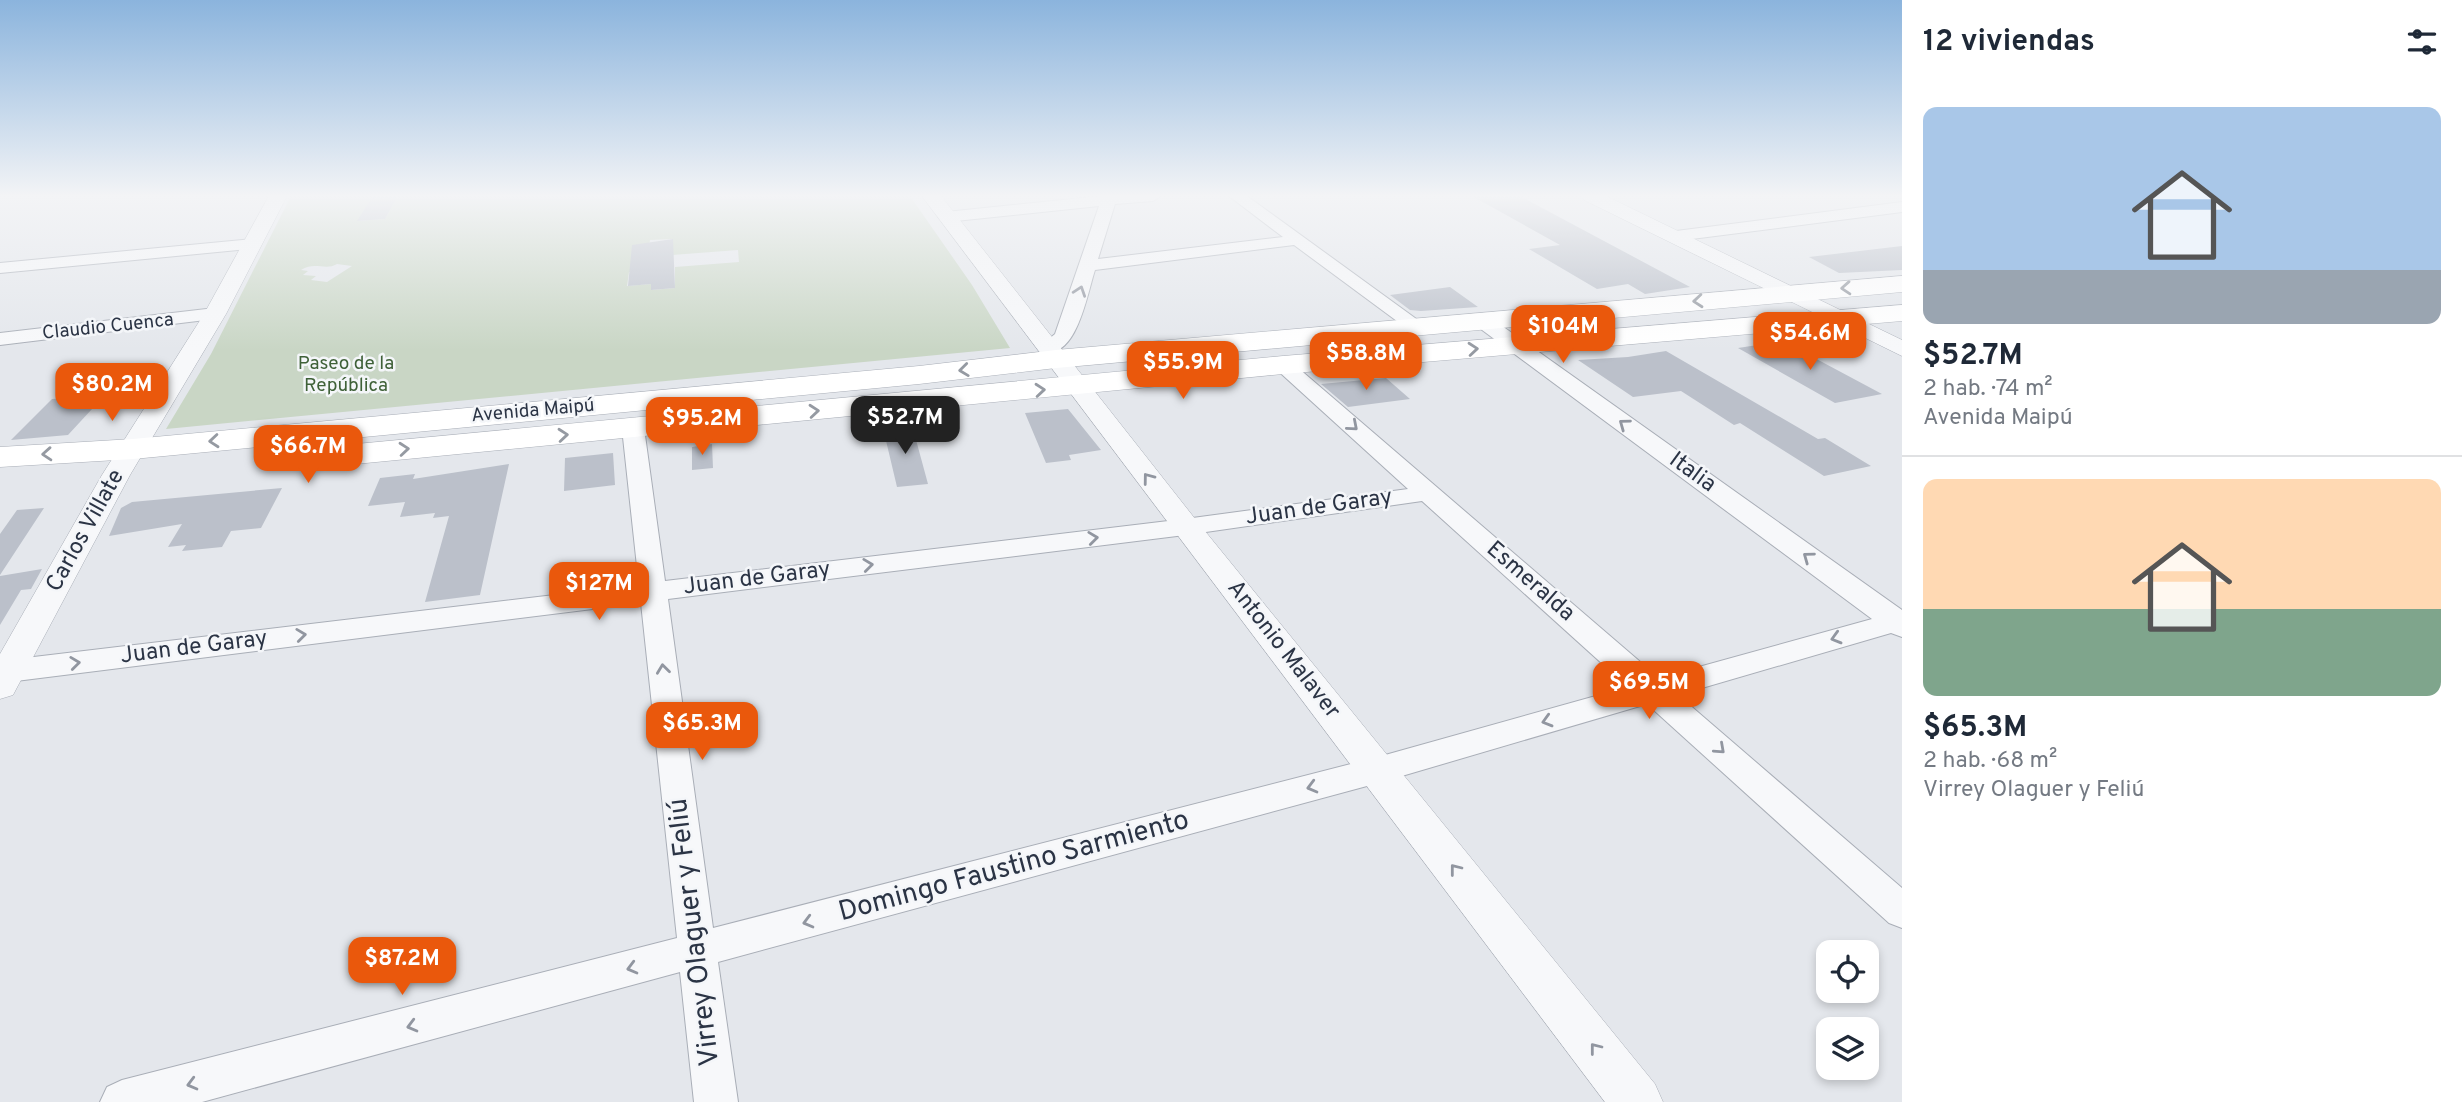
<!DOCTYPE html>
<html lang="es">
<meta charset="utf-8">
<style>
body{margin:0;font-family:Overpass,sans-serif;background:#f6f6f7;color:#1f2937;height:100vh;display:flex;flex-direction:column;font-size:26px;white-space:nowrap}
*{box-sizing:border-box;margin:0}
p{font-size:23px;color:#747a83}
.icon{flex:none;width:38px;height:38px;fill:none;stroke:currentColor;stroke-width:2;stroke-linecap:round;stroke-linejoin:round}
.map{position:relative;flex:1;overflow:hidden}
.sheet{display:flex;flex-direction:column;background:#fff;width:560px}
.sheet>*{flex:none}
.tools{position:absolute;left:1816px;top:940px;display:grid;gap:14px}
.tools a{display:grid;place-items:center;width:63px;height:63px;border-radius:14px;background:#fff;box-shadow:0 4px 10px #0003;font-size:35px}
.price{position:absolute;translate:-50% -60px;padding:0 16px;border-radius:14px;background:#ea580c;color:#fff;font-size:23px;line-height:46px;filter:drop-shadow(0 2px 4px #0008)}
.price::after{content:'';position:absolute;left:50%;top:42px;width:21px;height:16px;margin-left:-10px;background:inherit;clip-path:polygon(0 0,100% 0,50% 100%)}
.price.selected{background:#222;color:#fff}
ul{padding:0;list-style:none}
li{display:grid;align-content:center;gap:14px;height:371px;padding:0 21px}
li+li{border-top:2px solid #e0e1e3}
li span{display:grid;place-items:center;height:217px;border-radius:14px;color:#555}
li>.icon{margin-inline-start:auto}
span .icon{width:126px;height:126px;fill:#fffc;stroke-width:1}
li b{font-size:30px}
h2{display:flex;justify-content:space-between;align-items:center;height:84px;padding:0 21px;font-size:30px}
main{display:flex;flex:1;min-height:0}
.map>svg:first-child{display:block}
.green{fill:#c9d6c5;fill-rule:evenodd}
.building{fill:#bbc0ca}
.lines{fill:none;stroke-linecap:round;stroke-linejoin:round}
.minor-casing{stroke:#a9aeb7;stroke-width:2}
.tertiary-casing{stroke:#a9aeb7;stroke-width:1}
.secondary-casing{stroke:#a9aeb7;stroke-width:1}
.minor{fill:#f7f8fa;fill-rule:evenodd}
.tertiary{fill:#f7f8fa;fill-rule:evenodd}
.secondary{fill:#fff;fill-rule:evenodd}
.oneway{stroke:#959aa2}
.oneway2{stroke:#9196a0}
.labels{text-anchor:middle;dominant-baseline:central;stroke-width:5;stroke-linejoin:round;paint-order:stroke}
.far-street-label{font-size:19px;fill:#2b3445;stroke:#f4f6f9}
.far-park-label{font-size:19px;fill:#3f6138;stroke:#f4f6f9}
.street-label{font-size:23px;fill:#2b3445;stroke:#f4f6f9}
.near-street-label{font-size:28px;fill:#2b3445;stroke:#f4f6f9}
</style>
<main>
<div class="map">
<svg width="1902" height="1102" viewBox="0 0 1902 1102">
<rect width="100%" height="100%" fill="#e4e7ec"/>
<path class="green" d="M291 196H373L358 221 385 219 398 196H910L972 285 1010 348 166 429 211 354ZM672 239V255L738 250 739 262 675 267V288L651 290V284L627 286 629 272 645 271 650 240ZM337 264 352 266 327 282 311 280 316 276 303 275 308 271 301 270C315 261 325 271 337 264Z"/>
<path class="building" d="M373 196H398L385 219 357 221Z
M1472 196H1520L1690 287 1645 294 1628 284 1597 289 1529 249 1560 245Z
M673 239 675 288 651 290V284L628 286 632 245Z
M1902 246V270L1839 273 1809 257Z
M1450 287 1478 307 1421 311 1410 310 1390 295Z
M1783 341 1809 355 1882 394 1835 403 1738 348Z
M1666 351 1818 439 1825 438 1871 466 1824 476 1740 423 1734 425 1681 391 1633 397 1578 360 1628 357Z
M1386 378 1410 399 1348 407 1321 384Z
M104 396 68 435 11 440 52 399Z
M1068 409 1101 450 1069 455 1071 460 1046 463 1025 413Z
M912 425 928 484 897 487 883 428Z
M712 444 713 468 692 470V447Z
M613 453 615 485 564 491 565 458Z
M509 464 480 595 425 602 449 516 433 518 435 513 400 517 405 502 368 506 380 478 415 474 413 479Z
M282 488 261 528 231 531 222 547 182 551 186 545 168 547 182 524 109 536 121 508 132 502Z
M44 508 0 575V534L17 510Z
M42 569 31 589 21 590 0 625V576Z"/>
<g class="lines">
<g class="minor-casing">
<path id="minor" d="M1102 196H1161L1153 201 1115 204 1098 259 1283 237 1229 196H1247L1426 326 1423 330H1409L1294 245 1095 270C1087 294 1077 361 1041 352L1038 348 1055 334 1099 206 946 222 938 217 946 212Z
M1902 202V212L1676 241 1668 236 1676 231Z
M253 239 261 244 259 248 0 273V263Z
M215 308 224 314 222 318 0 345V333Z
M1481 314 1488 316 1902 610V637L1891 633 1678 695 1902 888V928L1889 923 1647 704 1378 783 718 962 738 1102H694L680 972 202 1102H100L107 1087 122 1080 677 938 641 603 0 683V661L639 585 622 428 625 423H641L644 428 665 581 1185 519 1408 489 1276 369 1273 365 1276 361H1290L1659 678 1872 619 1474 324 1471 320ZM1422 501 1628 687 1378 757 713 928 668 599 1185 535Z"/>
</g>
<g class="tertiary-casing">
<path id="tertiary" d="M269 196H287L226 314 130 475 13 695 0 699V654L102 475 204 314Z
M922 196H941L1196 520 1655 1084 1663 1102H1605Z
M1582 196H1606L1902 340V356L1584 200Z"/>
</g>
<g class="secondary-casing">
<path id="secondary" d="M1902 276V292L1056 368 919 384 133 459 0 467V447L133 439 919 366 1056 350Z
M1902 305V321L1283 374 335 466 323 463 319 456 323 449 335 446 1283 356Z"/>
</g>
<use href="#minor" class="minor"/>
<use href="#tertiary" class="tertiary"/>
<use href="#secondary" class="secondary"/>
</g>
<defs><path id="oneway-chevron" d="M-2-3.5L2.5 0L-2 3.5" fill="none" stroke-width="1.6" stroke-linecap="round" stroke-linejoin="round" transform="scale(1.75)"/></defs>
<g class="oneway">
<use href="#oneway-chevron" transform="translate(1846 288) rotate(176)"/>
<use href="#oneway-chevron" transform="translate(1698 301) rotate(175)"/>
<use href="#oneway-chevron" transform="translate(1473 349) rotate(-5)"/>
<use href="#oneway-chevron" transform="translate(964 370) rotate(173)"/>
<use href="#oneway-chevron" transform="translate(1040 390) rotate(-5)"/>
<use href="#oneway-chevron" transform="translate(814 411) rotate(-5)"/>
<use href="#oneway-chevron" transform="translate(563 435) rotate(-5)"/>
<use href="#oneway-chevron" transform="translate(214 441) rotate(175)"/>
<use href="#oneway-chevron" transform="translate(404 449) rotate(-5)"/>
<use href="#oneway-chevron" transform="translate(47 454) rotate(176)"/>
</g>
<g class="oneway2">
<use href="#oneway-chevron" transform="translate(1080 291) rotate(-71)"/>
<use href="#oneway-chevron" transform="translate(1624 424) rotate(-144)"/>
<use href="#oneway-chevron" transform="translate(1353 426) rotate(41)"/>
<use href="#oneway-chevron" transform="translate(1148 478) rotate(-127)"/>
<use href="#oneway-chevron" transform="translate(1093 538) rotate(-7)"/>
<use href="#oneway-chevron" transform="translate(1808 557) rotate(-144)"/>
<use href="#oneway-chevron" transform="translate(868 565) rotate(-7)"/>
<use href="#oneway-chevron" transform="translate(301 635) rotate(-7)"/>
<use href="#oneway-chevron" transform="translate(1836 638) rotate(164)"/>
<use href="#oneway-chevron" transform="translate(75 663) rotate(-7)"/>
<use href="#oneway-chevron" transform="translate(663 669) rotate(-97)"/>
<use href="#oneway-chevron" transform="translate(1547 721) rotate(164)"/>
<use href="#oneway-chevron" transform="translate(1720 749) rotate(42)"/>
<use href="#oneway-chevron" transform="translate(1312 787) rotate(165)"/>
<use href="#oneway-chevron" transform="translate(1455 869) rotate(-128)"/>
<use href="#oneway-chevron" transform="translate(808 922) rotate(165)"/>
<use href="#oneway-chevron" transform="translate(632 968) rotate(165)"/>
<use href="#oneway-chevron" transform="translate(412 1026) rotate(165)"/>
<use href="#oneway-chevron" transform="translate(1595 1048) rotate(-128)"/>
<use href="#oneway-chevron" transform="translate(192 1084) rotate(165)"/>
</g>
<linearGradient id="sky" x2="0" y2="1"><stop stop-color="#8bb4dd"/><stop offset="0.56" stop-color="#f3f4f6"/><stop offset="1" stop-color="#f3f4f6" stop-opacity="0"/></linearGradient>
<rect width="1902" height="350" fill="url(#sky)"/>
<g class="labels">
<g class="far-street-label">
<text transform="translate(108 327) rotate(-6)">Claudio Cuenca</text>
<text transform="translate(533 411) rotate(-5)">Avenida Maipú</text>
</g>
<g class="far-park-label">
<text x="346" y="364">Paseo de la<tspan x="346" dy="22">República</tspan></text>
</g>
<g class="street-label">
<text transform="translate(1692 473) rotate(36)">Italia</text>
<text transform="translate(1319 508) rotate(-8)">Juan de Garay</text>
<text transform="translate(86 531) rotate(-61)">Carlos Villate</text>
<text transform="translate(757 579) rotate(-7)">Juan de Garay</text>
<text transform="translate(1530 582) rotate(41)">Esmeralda</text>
<text transform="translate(194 648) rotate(-7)">Juan de Garay</text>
<text transform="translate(1283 650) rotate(52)">Antonio Malaver</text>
</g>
<g class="near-street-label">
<text transform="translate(1014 867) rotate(-15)">Domingo Faustino Sarmiento</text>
<text transform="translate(695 932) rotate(-97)">Virrey Olaguer y Feliú</text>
</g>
</g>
</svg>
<div class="tools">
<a><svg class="icon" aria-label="locate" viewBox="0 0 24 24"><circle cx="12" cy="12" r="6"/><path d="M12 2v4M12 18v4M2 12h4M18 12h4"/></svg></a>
<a><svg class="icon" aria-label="layers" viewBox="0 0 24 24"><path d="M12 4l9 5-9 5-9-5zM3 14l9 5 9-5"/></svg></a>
</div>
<b class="price" style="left:1563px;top:365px">$104M</b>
<b class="price" style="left:1810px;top:372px">$54.6M</b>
<b class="price" style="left:1366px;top:392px">$58.8M</b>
<b class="price" style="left:1183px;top:401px">$55.9M</b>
<b class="price" style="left:112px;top:423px">$80.2M</b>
<b class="price selected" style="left:905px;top:456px">$52.7M</b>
<b class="price" style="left:702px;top:457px">$95.2M</b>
<b class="price" style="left:308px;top:485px">$66.7M</b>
<b class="price" style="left:599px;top:622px">$127M</b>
<b class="price" style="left:1649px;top:721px">$69.5M</b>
<b class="price" style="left:702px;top:762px">$65.3M</b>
<b class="price" style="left:402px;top:997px">$87.2M</b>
</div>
<section class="sheet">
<h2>12 viviendas<svg class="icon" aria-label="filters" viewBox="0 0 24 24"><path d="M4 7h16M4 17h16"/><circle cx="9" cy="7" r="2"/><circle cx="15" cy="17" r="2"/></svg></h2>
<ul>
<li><span style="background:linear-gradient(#a9c7e8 75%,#9aa5b1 0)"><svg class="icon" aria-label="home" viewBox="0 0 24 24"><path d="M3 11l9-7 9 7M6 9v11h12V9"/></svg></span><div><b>$52.7M</b><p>2 hab. · 74 m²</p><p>Avenida Maipú</p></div></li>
<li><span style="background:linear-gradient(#ffd9b3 60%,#7fa58c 0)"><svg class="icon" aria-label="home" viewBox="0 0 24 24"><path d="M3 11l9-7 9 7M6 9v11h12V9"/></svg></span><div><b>$65.3M</b><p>2 hab. · 68 m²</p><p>Virrey Olaguer y Feliú</p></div></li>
</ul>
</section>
</main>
